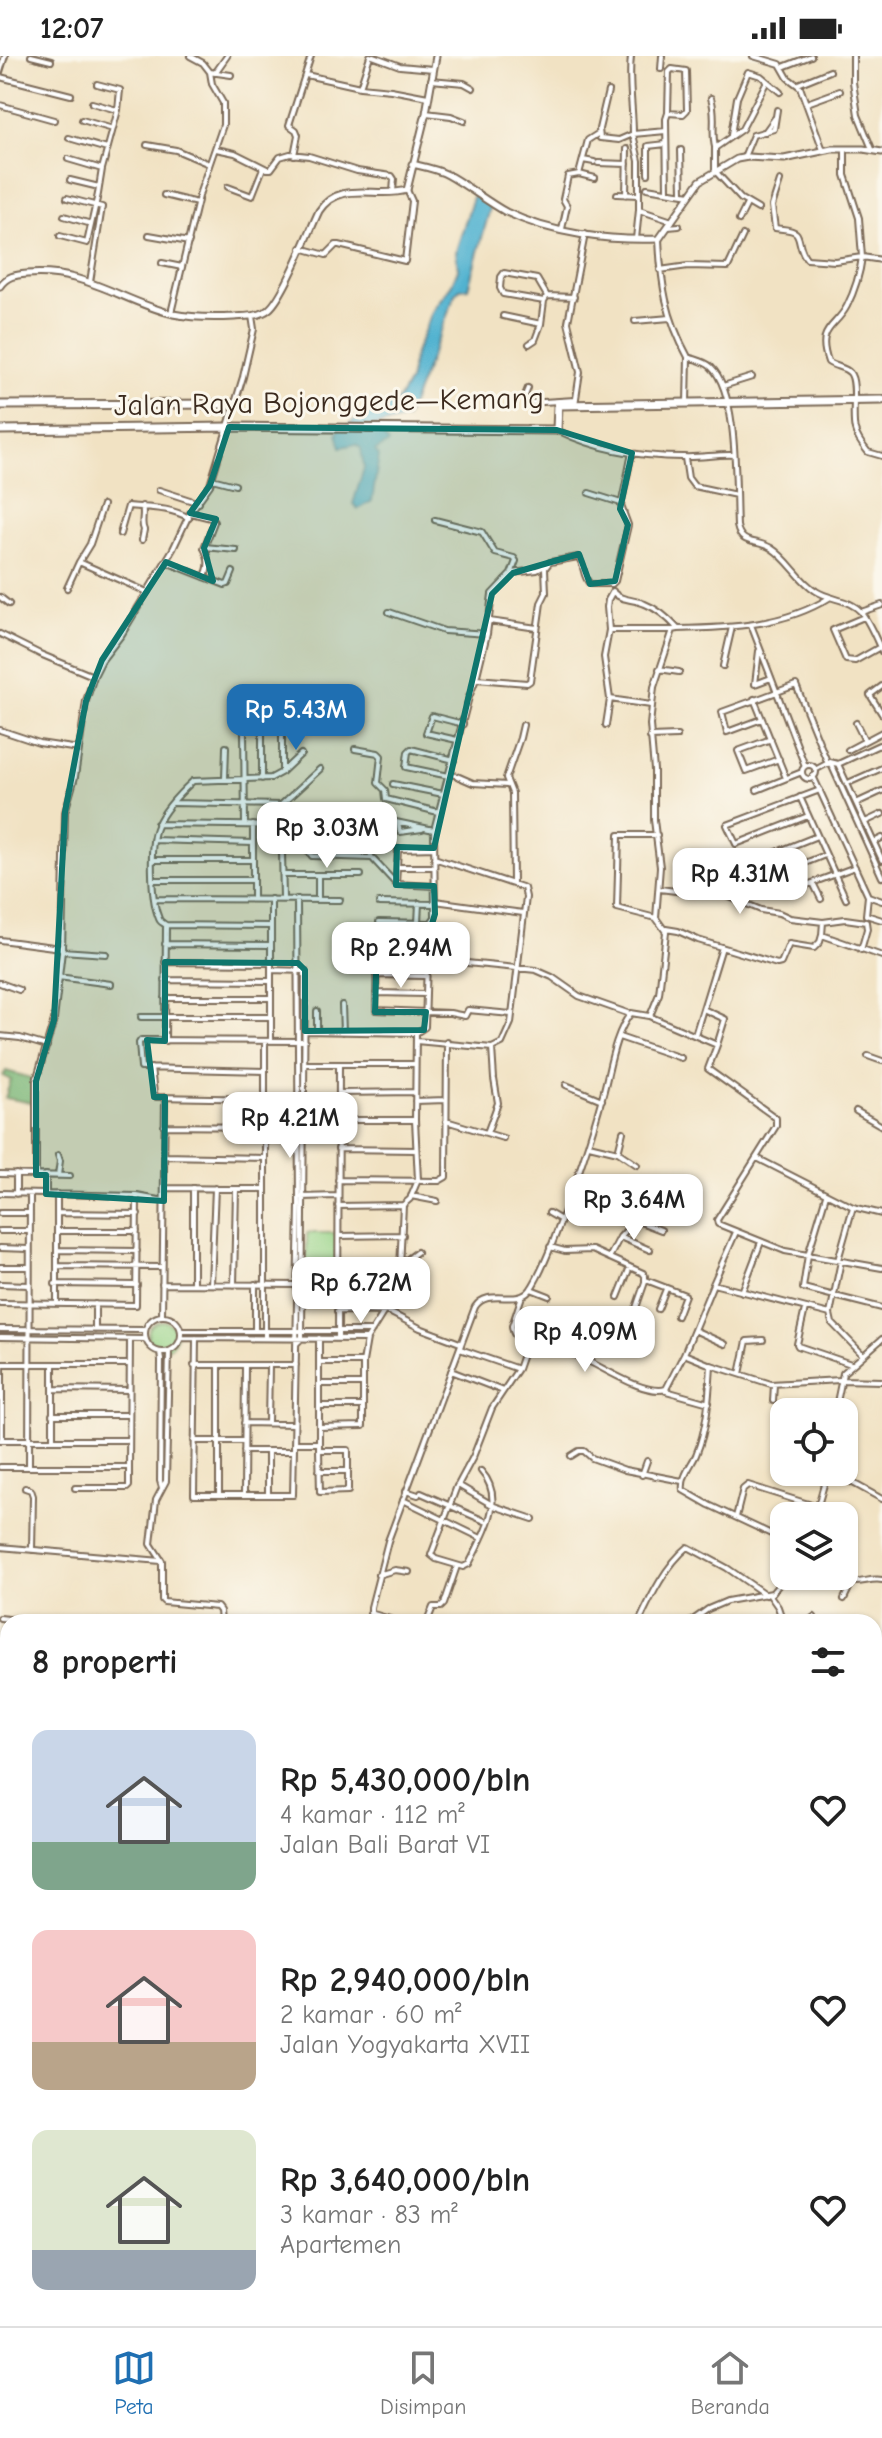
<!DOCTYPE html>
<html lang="id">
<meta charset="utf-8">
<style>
body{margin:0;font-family:"Comic Neue",sans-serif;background:#f6f6f6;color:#222;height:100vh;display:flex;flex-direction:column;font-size:30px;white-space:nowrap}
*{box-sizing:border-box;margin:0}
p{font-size:26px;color:#767676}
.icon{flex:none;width:44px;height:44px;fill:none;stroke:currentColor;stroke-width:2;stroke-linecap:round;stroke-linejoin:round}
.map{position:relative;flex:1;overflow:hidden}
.sheet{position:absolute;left:0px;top:1558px;width:882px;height:712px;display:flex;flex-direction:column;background:#fff;border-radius:24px 24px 0 0;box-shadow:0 2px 6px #0004}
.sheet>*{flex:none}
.buttons{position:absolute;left:770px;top:1342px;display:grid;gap:16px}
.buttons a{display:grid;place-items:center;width:88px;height:88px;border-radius:16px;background:#fff;box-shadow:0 2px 6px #0004;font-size:40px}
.price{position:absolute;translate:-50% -68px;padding:0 18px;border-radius:16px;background:#fff;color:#222;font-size:26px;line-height:52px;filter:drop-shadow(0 2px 4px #0008)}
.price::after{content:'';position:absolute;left:50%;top:48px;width:24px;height:18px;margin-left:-12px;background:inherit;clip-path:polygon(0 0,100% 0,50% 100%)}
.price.selected{background:#1f6fb2;color:#fff}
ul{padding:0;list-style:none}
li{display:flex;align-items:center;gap:24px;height:200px;padding:0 32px}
li span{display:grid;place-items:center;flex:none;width:224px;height:160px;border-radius:16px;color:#555}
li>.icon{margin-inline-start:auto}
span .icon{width:96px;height:96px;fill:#fffc;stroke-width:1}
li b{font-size:34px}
h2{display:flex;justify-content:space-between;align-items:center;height:96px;padding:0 32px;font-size:34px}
.status{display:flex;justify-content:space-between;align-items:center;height:56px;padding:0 40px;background:#fff;direction:ltr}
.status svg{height:22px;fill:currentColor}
.tab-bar{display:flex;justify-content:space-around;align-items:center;height:112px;border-top:2px solid #e0e0e0;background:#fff;font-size:22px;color:#767676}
.tab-bar a{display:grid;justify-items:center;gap:4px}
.tab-bar .selected{color:#1f6fb2}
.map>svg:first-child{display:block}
.green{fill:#97d387;stroke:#697e52;stroke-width:2}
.forest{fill:#79b574;stroke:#5a7049;stroke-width:2}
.water{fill:#51b2d0;stroke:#466e77;stroke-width:2}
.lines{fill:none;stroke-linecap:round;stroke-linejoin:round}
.minor-casing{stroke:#7b6a58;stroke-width:8}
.tertiary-casing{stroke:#7b6a58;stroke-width:9}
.secondary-casing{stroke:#7b6a58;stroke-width:10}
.trunk-casing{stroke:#7b6a58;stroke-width:11}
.minor{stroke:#fff;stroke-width:4}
.tertiary{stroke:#fff;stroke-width:5}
.secondary{stroke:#fff;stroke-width:6}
.trunk{stroke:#fff;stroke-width:7}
.marked{fill:#0f766e;fill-opacity:0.2;stroke:#0f766e;stroke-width:6;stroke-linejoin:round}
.labels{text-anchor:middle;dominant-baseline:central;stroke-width:6;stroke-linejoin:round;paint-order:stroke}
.street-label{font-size:30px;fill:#3b2a1e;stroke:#fbf7ec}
</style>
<div class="status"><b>12:07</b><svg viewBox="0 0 49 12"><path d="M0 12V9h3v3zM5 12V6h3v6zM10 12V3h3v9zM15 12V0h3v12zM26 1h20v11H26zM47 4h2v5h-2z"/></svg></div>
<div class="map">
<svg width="882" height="2270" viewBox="0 0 882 2270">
<rect width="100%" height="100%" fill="#fbf7ec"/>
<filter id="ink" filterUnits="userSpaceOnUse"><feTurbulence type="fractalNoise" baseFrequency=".0125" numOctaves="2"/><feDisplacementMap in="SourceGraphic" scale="16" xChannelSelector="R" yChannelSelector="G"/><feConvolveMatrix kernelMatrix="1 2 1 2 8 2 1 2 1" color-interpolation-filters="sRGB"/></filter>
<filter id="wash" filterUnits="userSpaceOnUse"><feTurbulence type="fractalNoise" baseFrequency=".006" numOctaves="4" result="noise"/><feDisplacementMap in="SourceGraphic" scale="32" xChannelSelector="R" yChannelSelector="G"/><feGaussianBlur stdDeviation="1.8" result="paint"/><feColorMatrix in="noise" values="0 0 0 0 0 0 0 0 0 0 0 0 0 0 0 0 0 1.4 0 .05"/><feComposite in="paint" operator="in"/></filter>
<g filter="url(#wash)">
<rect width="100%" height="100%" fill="#f1e2c3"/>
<path class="green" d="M307 1177H337V1211H306Z
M148 1279a14 14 0 1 1 28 0a14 14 0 1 1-28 0Z"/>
<path class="forest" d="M6 1015 35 1023 33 1047 5 1042 11 1024 3 1020Z"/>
<path class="water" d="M474 138 491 149 468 232 460 233 456 237 406 363 375 370 389 387 375 395 379 400 372 445 358 453 353 448 364 412 361 392 356 388 341 391 337 378 339 372 345 371 368 354 395 348 409 326 414 300 433 254 452 228 458 213 456 195Z"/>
</g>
<g filter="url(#ink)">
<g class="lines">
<g class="minor-casing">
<path id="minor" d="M31 0 51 5
M373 0 400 10 433 13
M631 0C628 27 633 51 633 78L666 75
M753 0 780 8 788 22 800 31 823 94
M853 0V26L858 59 872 93
M783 11 811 0
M661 13 662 0
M0 16 5 0
M210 16 231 19
M215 17 227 0
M306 19 360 31 370 0
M0 21 71 39
M431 24 464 27 473 32
M798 28 830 15
M360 31 391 34 428 41
M608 35 599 73 600 82 619 84 633 78 639 105V154L672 165
M711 42C717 59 711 75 715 91
M92 47 117 54
M807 47 840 35
M0 49 54 64
M426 57 451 60 464 65
M82 64 113 73
M765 76 775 62
M731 79 737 42 748 16 761 20 780 36
M69 82 107 93
M147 89 176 94 209 108
M216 93 235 97 267 113H271L280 101 290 98 309 100 357 115 392 120 394 123 393 136
M845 93V119L859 162 862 201 882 204
M681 94 682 136
M294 99 298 79 296 74 289 69 311 0
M744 101 753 79 774 73 777 54
M68 103 102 113
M583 104 594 106
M598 107 627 108
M579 118 595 122
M648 118V90L666 88
M70 124 99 131
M780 125 772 150 775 172C780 173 793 173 796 177 801 182 798 193 807 203L835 205 862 201C860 217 854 236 847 250 835 273 816 271 828 306 835 311 845 311 850 317 858 327 851 360 855 374 857 383 863 390 868 396L882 400
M228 131 252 140 263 112
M647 132 690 139
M667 134 666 63 668 57 683 58 687 54 686 15 672 13 669 16 668 57
M617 138 639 139
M164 139 197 147
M626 139 627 93
M67 142 102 151 90 226
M758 153 741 143 715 115V92L742 73 767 25
M64 160 88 167
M739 164 747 148
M668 171 679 170
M562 173 567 150 563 143 568 120 579 118 588 84 599 77
M149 179 189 186
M60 180 87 187 98 138 102 113 118 54 120 34 97 28
M636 183 639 154
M659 183C661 228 666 261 688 301 696 304 705 305 711 311 739 337 735 433 737 470 741 490 756 483 771 492 789 503 798 524 816 535 830 544 850 543 861 556 870 567 876 583 882 596
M301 192 326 199 336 189H339L405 205 412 145 407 134
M162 207 182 211
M660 214 688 210 728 211 743 179
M547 240 544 245 503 238 500 232 501 221 504 217 537 223 547 240 574 241
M171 257 200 136 223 69V47L212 28 210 16 203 7 190 0
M503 260 541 268 544 245
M635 265 670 262
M529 288 535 284 541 268
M723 330 752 321
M528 332 524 342 527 347 575 344
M687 347 688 301
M575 349 580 316 568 266 585 178
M559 375C596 393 641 401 683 401 700 402 717 398 734 399
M685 402 688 422 694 430 736 439
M212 423 235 429
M159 434 199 447
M589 437 621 447
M103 449 90 488 79 506 147 536
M142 450C145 459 140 466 144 474L142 484
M191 457 211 462 214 466 204 492C209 501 210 512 204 521
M120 478 128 450C149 452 170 451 189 462
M205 491 236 494
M166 506 225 529 228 528 233 516
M512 517 537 514 545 510
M67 532 79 506
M613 536C621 545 634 543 645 548 658 553 669 563 678 573
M0 541 9 548
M389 556 444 575 487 578
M861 556 882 549
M864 561 833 574 846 604 855 605 880 591
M489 565 537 572
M751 569 805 710
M609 574H673
M0 578 40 598 93 620
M759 595 755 628 771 622
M723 610 732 571
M659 613 679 616
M476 623 527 627 530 625 541 547 546 537 545 512 550 506 578 501C585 508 582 520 590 528H612L615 525 628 469 621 450 632 397
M882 630 870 639 882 658
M610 643 651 649
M754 643 786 722
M762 663 727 676 722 656 796 629 828 708
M856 667 865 685
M606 669 610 643 604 601 609 574 607 551 608 544 613 535
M0 674 39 687 79 693
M282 676V716
M650 681 677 680
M771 683 738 695 746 715 779 703
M457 684 426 677 432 660 463 668
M355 693 378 697 381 700 378 727 385 734 386 743 438 756
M848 694 882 676
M830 706 882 821
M838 708 879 689 882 691
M802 716a7 7 0 1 1 14 0a7 7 0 1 1-14 0Z
M815 714 830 706 838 708 882 804
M450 717 473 727 507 729
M449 720 406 711 408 696 411 693 454 704
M813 720 868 840 882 845
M225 723 226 691
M848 727 882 712
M393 728 443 738
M757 734 802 716
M800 741 846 843
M173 747 281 749 320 713
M856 747 882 735
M281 749 283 842
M808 760 736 788 727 769 820 734
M391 765 434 774
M865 766 882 758
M157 768 310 770 316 764H347
M398 768 400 776 422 773
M245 769 244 674 246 671H262V723
M253 769V843
M310 770 309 796 312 800 372 802 396 828
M817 780 762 802 766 818 769 820H773L825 799
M153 784 253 787
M310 784 358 783 367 789 372 802
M874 786 882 782
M153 804H253
M397 811H434
M283 819H361
M318 819V843
M153 824H253
M513 827 512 737 506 722 520 682 523 669
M813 827 821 843
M396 828 398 793 434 792
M396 828 434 830
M660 833 699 838 720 837 761 854 779 857 790 862 823 866
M788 836 855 811
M699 838 708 805
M868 840 866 859 882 864
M155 843 340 844
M271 843V985
M435 845 523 857
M379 847 435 848
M656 862 617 852 619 779H657
M379 866 430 867
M418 867 419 847
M166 869 271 870
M666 873 678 875 698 884 777 908 781 907 789 888 814 892 820 886 822 879 882 900
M822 879 823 866 845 863 866 866 867 873 861 894
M0 884 61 892
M427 884H377L376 954 450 957 465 960 468 954 511 958
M165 888 271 889
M62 895 106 898
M376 902 427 903 536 914 552 921 579 940 630 958
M165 906 271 907
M271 914 305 915 302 1282 297 1287
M376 919 425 920
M58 921 111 928
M165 924 271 925
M0 927 19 934
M376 937 425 938
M165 942H270
M342 949 343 976
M703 953 725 963 717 989
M650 960 659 938 666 876 656 862 660 811 654 764V714L650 669 654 631 673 574 678 573C729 572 785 570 829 542
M141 961H270
M305 975 416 977
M317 975V955
M416 977 425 971 428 871 435 861 434 774 469 641 476 623 487 578 492 538 511 518 516 505 514 502 495 497 482 476 435 464
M695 979 722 891
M0 980 20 982 47 990
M619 981 681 1002
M165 985 166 869C160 865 160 866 158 860 151 842 149 786 157 770 164 753 180 737 193 725L271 722 282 716 301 698
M416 985 492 992 502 987 511 967 526 841 524 832 522 831 434 802
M868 1000 882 1005
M304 1008H414
M151 1012 154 1037 156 1041 264 1043
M265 1015 141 1012 139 987 141 984 305 985
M566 1029 602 1044
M339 1037 415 1036
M415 1045 446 1044
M856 1055 882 1070
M339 1064H415
M446 1065 503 1082
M164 1070 264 1071
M305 1073H338
M487 1077 498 1047 494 1023 492 992
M589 1089 618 1096 637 1109
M338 1093 416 1094
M618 1096 623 1076
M58 1099 60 1105 58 1119
M164 1100 264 1102
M757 1102 853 1151 838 1204
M0 1118 70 1120
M16 1118V1138
M36 1119V1025L54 964 62 895 65 756 75 721 86 645 94 620 102 604 122 578 173 493 190 457 210 429 243 321 254 273 252 260
M338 1124 439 1125 446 1121 447 986
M165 1132 265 1133
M0 1137 137 1140 164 1145
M46 1137V1119
M826 1139 808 1199 803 1232 882 1252
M411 1140 437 1145
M301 1141 338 1140
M338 1150 403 1149
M853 1151 882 1158
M0 1157H30
M57 1157 138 1158
M549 1157 561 1164
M0 1175H30
M57 1175H137
M339 1180 403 1179
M620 1181 650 1194
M550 1191 565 1195 592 1194 643 1217 645 1220V1226L630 1269
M0 1192 29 1193
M57 1194 137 1195
M609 1202 620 1181 633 1167 640 1166 661 1174
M841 1205 830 1258 713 1228 684 1298 711 1309 771 1328 840 1324 882 1325
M401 1208 417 1196
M57 1210 162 1211
M0 1211H29
M303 1212H400
M646 1224 685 1239 677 1260
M0 1228 29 1229
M55 1228 137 1229
M162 1228 299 1229
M193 1228V1132
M211 1228 215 1132
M255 1228V1274
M713 1228 736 1176
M234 1229 236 1133
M338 1233 395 1234
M531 1233 549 1240
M742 1236 761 1186
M522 1240 512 1270C513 1278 515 1281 523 1285 537 1292 556 1293 572 1298 597 1306 641 1340 666 1333L684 1298
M618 1241 630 1211
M0 1247 136 1249 137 1140
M57 1247V1138
M658 1253 666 1233
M805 1253 797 1288 798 1290 851 1308
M337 1255 389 1256 420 1272 460 1287
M830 1258 832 1267 863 1299
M145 1278a18 18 0 1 1 36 0a18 18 0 1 1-36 0Z
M162 1260 165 1041
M0 1273 145 1274
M95 1274V1248
M694 1274 725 1288
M181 1275H372
M0 1281 145 1283
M181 1282 367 1283
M196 1282 194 1439H293L299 1149 297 843
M265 1282V986
M319 1282V1394H348V1435L320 1436 319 1394
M338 1282 339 1008
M527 1287 518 1313 492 1352 473 1401 458 1429 494 1450 533 1463
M460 1293 518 1313
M169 1295 166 1425 156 1444 151 1488 162 1505V1544L164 1546 217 1551 220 1555 221 1566
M160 1296 161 1304 160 1425 162 1432
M319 1306H363
M0 1308H129
M53 1308V1384
M194 1309H296
M711 1309C709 1340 708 1370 696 1399 691 1410 681 1421 683 1434L709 1449 784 1484
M451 1315 503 1335
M740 1318 747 1285 763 1284
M319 1328H363
M53 1333 129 1334
M666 1335 709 1347
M773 1345 774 1328
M319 1350H363
M835 1356 843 1317 882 1283
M52 1359H129
M244 1367 294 1368
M268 1367 269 1310
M319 1371 363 1370V1306L367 1283 393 1241 400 1212 403 1149 410 1143 418 1124 415 1064 416 977
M0 1384H129
M2 1384V1308
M194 1385H244
M294 1387H319
M244 1395H294
M571 1400 579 1395H584L592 1402 625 1414 682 1425
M0 1411H129L130 1283
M29 1411 30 1138
M319 1415H348
M827 1418 851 1426 882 1443
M642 1419 647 1405
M457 1430 431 1499 436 1503 463 1511 469 1508C483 1479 507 1444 481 1415
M25 1432 31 1434 33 1440 32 1494
M75 1432H127L129 1430V1411
M406 1435 418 1439
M421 1437 487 1466
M219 1439V1309
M244 1439 245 1310
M268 1439V1395
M403 1444 481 1482
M815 1460 827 1418
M736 1461 743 1433 748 1429 818 1451
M0 1491 161 1505
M378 1519 395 1514 409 1516
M837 1520 852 1526
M769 1538 778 1551 783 1566
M844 1543 852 1526C863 1527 871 1522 882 1524
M370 1557 400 1566
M0 1562 34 1566
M371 1566V1551L388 1485 475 1251C488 1231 517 1251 530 1234 541 1218 549 1196 556 1178 574 1132 590 1086 603 1038 610 1013 614 978 631 957L649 960 717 989 708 1013 776 1062V1070L717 1164 718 1168 785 1195 882 1212
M427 1566 433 1551H441L444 1548 457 1510
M639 1566C651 1540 666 1509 688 1491L727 1512 766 1539
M690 1566 708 1553 727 1545 772 1537 786 1520
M807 1566 814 1561
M0 1607 8 1608
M0 1654H8
M0 1681 8 1678
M874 1778 882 1760
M874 1795 882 1798
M0 1802H8
M874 1818 882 1820
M874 1888 882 1853
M876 1996 878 2015 882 2016
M0 2038 8 2041
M874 2038 882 2039
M0 2086 8 2084
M0 2166 8 2154
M874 2219 882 2221
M224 2262 226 2267 256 2262
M278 2262 280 2270
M144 2267 147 2270
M55 2270 56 2269
M164 2270 182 2262
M353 2270 376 2266 379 2262
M505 2270 506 2262
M619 2270 627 2262
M776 2270 779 2268V2262
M825 2270 843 2269"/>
</g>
<g class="tertiary-casing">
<path id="tertiary" d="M412 108C425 111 437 113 448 119 468 130 486 145 506 156 552 178 609 185 659 183L700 125 737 103 748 101 784 103 832 93H863L882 96
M0 230C7 220 15 219 27 218 85 213 121 245 173 258 193 262 214 262 234 261 246 260 260 261 269 253 284 241 309 176 319 155 340 123 377 143 407 134L426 57 436 0"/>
</g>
<g class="secondary-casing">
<path id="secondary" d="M0 2012 8 2025
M200 2262 202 2270"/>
</g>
<g class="trunk-casing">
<path id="trunk" d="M0 349 235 348
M0 374 229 371 557 374 558 349 882 344"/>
</g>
<use href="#minor" class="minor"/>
<use href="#tertiary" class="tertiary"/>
<use href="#secondary" class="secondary"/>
<use href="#trunk" class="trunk"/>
</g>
</g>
<path class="marked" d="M229 371 557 374 632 397 620 453 628 469 615 525 590 528 579 498 513 517 492 538 434 792 397 791 396 829 434 830 435 858 427 884H377L375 956H426L424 974 305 975V914L298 907 165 906V985L147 984 154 1041H165L164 1145 46 1138V1119H36V1025L54 964 65 756 86 645 102 604 166 506 213 525 204 492 216 463 190 457 210 429Z"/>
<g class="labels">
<g class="street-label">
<text transform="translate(329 346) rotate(-1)">Jalan Raya Bojonggede—Kemang</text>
</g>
</g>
</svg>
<div class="buttons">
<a><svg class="icon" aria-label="locate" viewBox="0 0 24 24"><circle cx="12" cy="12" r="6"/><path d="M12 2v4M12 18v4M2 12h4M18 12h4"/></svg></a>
<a><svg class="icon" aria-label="layers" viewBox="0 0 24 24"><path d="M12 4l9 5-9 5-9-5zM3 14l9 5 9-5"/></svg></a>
</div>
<b class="price selected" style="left:296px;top:696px">Rp 5.43M</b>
<b class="price" style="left:327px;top:814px">Rp 3.03M</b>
<b class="price" style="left:740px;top:860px">Rp 4.31M</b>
<b class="price" style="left:401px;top:934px">Rp 2.94M</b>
<b class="price" style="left:290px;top:1104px">Rp 4.21M</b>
<b class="price" style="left:634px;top:1186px">Rp 3.64M</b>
<b class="price" style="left:361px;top:1269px">Rp 6.72M</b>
<b class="price" style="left:585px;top:1318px">Rp 4.09M</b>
<section class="sheet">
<h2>8 properti<svg class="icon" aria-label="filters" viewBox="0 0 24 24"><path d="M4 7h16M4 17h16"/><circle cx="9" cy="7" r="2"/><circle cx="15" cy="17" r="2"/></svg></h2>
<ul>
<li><span style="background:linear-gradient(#c9d6e8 70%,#7fa58c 0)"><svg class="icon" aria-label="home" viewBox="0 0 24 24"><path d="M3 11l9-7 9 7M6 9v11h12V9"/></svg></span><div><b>Rp 5,430,000/bln</b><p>4 kamar · 112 m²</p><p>Jalan Bali Barat VI</p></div><svg class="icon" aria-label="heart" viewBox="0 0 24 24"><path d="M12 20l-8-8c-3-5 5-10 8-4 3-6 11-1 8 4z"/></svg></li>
<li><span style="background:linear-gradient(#f6c9c9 70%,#b9a48a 0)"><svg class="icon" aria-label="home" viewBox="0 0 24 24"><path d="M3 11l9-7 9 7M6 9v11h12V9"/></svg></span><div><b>Rp 2,940,000/bln</b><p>2 kamar · 60 m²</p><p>Jalan Yogyakarta XVII</p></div><svg class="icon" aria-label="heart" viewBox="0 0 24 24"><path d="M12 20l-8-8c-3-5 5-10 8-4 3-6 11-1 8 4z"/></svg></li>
<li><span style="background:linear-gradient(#dfe7d0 75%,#9aa5b1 0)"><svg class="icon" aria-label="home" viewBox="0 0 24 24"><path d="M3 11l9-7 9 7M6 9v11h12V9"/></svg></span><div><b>Rp 3,640,000/bln</b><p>3 kamar · 83 m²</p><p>Apartemen</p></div><svg class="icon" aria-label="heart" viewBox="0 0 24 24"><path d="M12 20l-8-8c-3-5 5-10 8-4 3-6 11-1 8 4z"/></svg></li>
</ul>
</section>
</div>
<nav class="tab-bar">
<a class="selected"><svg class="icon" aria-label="map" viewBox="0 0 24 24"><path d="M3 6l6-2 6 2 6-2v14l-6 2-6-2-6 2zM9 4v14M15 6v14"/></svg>Peta</a>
<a><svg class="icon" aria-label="saved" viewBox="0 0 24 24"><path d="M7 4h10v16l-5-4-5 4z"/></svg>Disimpan</a>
<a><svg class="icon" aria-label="home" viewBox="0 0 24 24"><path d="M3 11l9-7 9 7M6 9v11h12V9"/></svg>Beranda</a>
</nav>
